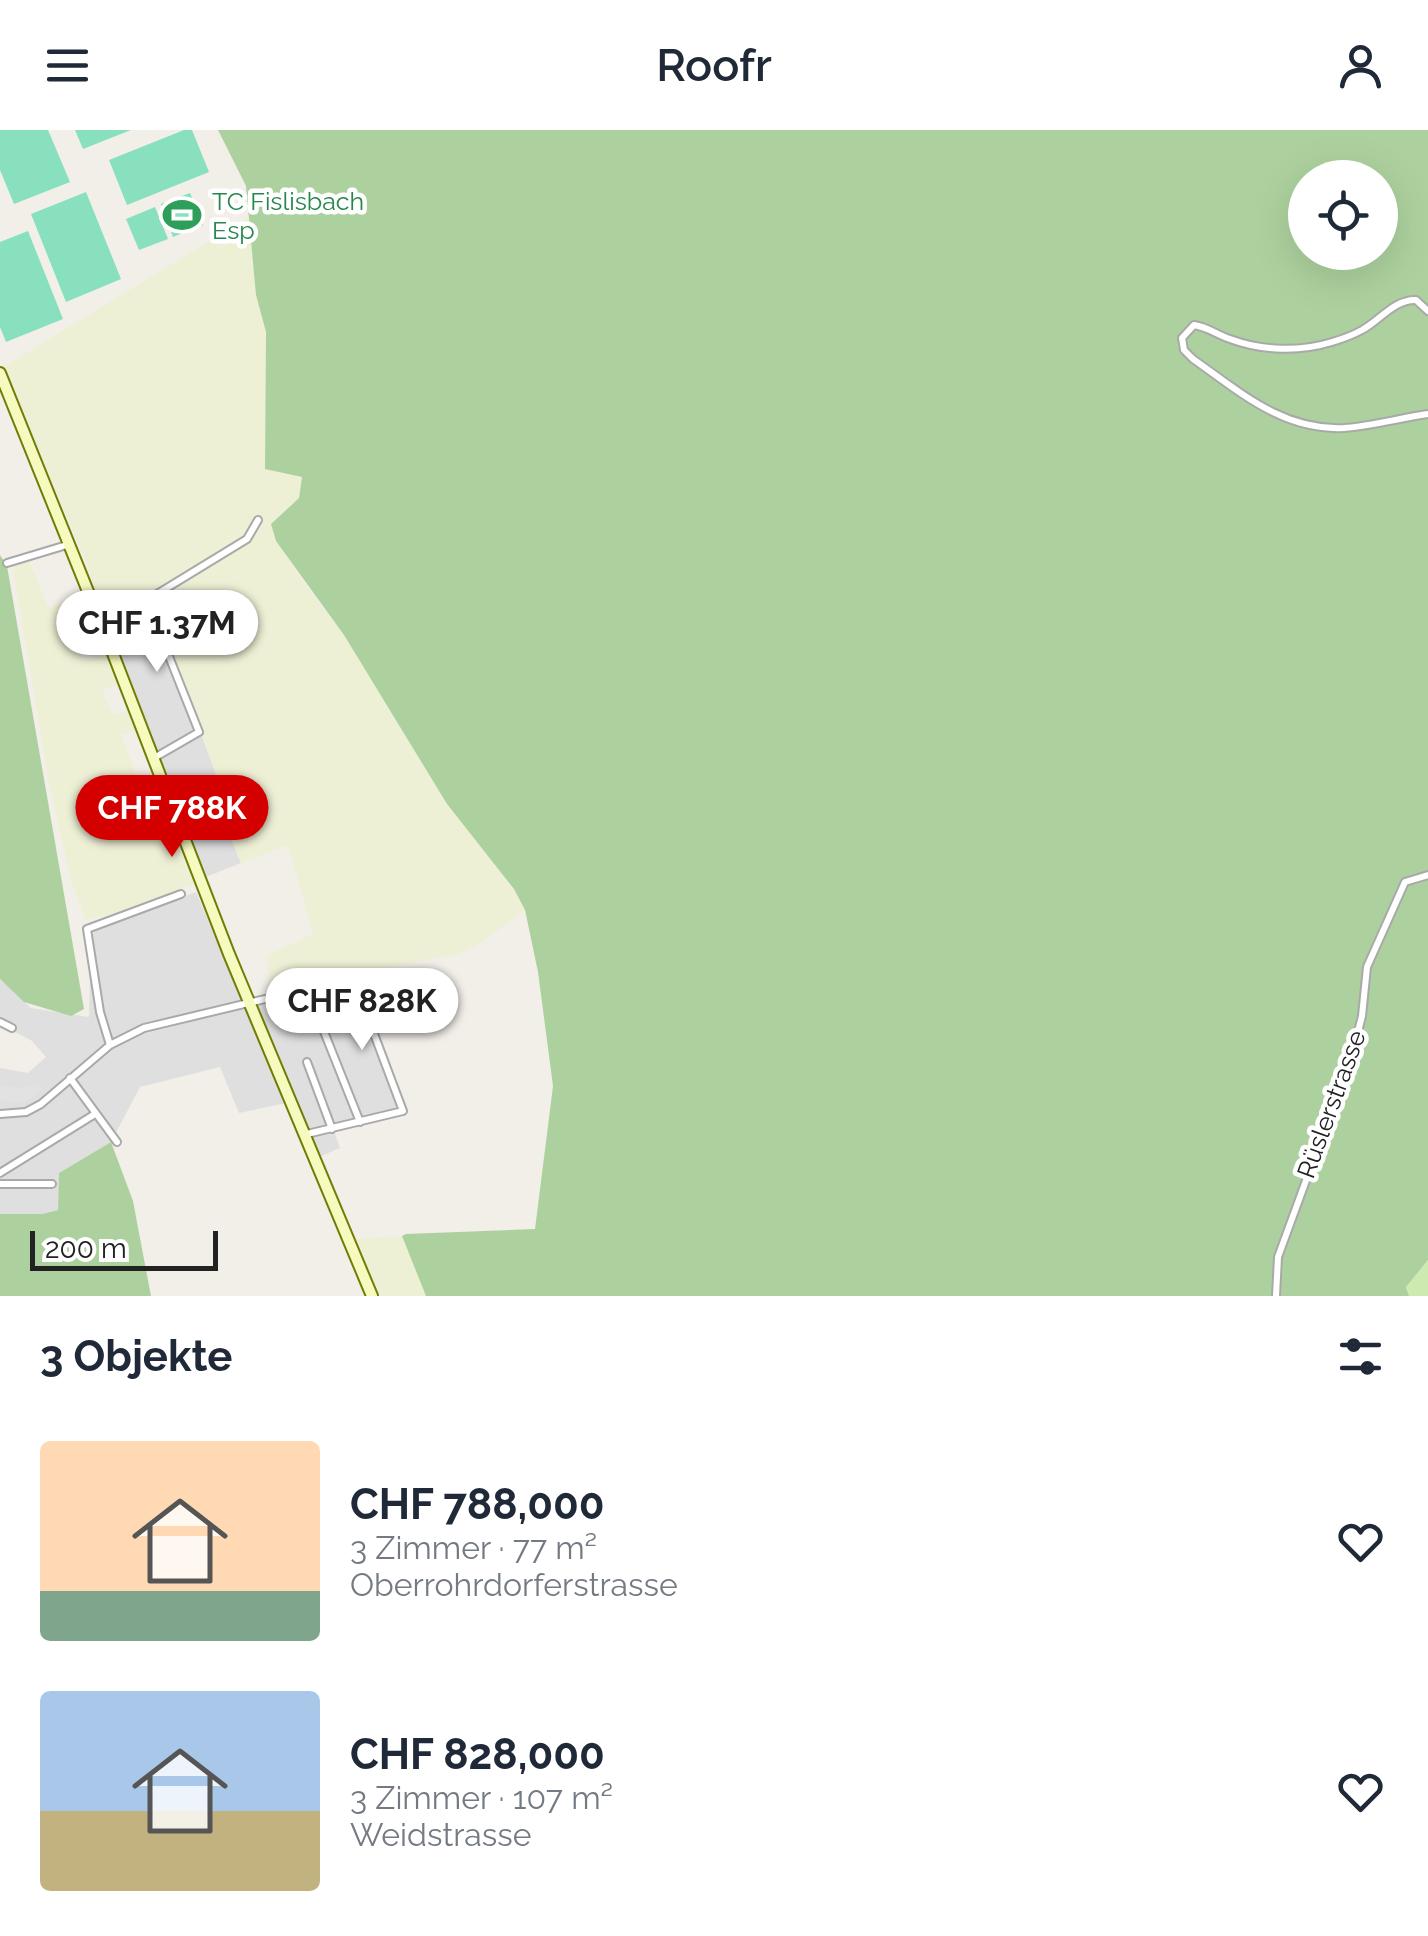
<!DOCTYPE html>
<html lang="de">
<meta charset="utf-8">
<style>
body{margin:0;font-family:Raleway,sans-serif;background:#f2f2f3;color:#1f2937;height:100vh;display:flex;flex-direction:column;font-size:38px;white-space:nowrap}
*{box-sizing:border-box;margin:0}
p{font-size:32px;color:#747a83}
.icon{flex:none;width:55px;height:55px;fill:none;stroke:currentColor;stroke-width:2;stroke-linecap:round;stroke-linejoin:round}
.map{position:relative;height:1166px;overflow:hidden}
.drawer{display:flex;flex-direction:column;background:#fff;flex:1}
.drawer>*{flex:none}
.controls{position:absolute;left:1288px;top:30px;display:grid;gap:20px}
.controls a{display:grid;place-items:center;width:110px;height:110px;border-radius:50%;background:#fff;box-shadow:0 10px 40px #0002;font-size:50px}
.scale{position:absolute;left:30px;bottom:25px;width:188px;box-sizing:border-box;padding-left:10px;border:5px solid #222;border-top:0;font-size:28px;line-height:35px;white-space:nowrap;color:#222;-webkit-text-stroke:8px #fff;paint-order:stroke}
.price{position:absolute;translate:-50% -85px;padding:0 22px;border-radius:35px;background:#fff;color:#222;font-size:32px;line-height:65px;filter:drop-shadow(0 2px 5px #0008)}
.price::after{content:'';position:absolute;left:50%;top:60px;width:30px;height:22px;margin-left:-15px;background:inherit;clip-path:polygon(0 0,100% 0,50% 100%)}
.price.active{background:#d40000;color:#fff}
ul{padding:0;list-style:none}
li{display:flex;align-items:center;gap:30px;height:250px;padding:0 40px}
li span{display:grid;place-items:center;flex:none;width:280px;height:200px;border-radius:10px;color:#555}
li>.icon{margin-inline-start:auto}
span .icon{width:120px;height:120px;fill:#fffc;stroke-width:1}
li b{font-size:42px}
h2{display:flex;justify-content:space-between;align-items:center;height:120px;padding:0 40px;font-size:42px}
header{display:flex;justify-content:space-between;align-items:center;height:130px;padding:0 40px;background:#fff;font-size:45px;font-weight:600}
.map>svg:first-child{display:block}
.residential{fill:#e0dfdf}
.farmland{fill:#eef0d5}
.grass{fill:#cdebb0}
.forest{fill:#add19e;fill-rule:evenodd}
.pitch{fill:#88e0be}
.parking{fill:#e2e2e2}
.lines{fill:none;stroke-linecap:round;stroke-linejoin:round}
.street-casing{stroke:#a9a9a9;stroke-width:10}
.secondary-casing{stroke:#707d05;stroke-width:14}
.street{stroke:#fff;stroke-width:6}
.secondary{stroke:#f7fabf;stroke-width:10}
.labels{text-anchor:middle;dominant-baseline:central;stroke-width:9;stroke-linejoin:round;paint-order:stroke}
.leisure-label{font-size:25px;fill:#27864d;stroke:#fff;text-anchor:start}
.street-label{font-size:25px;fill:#222;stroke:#fff}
</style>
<header><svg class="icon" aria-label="menu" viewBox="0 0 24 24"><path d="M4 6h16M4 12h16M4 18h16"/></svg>Roofr<svg class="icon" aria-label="person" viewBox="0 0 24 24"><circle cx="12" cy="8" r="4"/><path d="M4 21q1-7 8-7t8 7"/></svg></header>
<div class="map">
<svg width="1428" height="1166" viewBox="0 0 1428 1166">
<rect width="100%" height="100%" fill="#f2efe9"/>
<path class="residential" d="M151 466 219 653 210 656 241 733 206 747 109 501 111 490Z
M196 762 245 878 352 852 400 979 332 996 340 1018 319 1027 296 971 239 983 220 937 140 957 111 1012 59 1043 58 1080 42 1084H0V938L28 943 46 927 32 911 0 894V849L31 878 89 887 91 807 97 797Z"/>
<path class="farmland" d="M249 87 256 165 266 202 265 338 302 347 299 368 280 384 299 446 344 505 447 674 514 759 525 780 478 815 456 825 327 847 273 863 266 826 313 804 288 715 241 733 210 656 219 652 151 467 111 490 105 488 86 433 5 240 8 234Z
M29 431 49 478 84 463 94 491 72 500 82 530 108 525 119 553 102 561 113 585 130 580 138 600 121 605 146 670 164 664 196 753 126 780 86 790 71 750 49 653 12 434Z
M402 1106 426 1166H376L353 1109Z"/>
<path class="grass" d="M1428 1130V1166H1409L1406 1157Z"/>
<path class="forest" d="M218 0H1428V1130L1406 1157 1409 1166H426L402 1106 406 1104 535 1099 553 956 538 842 525 780 514 759 447 674 344 505 276 411 271 394 299 368 302 347 265 339 266 202 256 165 246 56ZM1305 48H1380V122H1305Z
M0 425 7 436 84 879 71 886 24 872 0 849Z
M111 1012 133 1071 151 1166H0V1084H42L58 1080 59 1043Z"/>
<path class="pitch" d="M0 0H48L70 52 14 74 0 40Z
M75 0H131L83 19Z
M184 0H192L209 42 127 75 109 30Z
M86 62 121 149 66 172 31 84Z
M190 63 203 95 173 107 161 74Z
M155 77 168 109 139 120 126 89Z
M28 101 63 189 6 212 0 197V112Z"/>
<path class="parking" d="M37 954 42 960 24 973 0 970V955L21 958Z"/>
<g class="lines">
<g class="street-casing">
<path id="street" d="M1428 181 1416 170C1395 169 1380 190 1362 200 1353 205 1342 209 1332 212 1300 222 1262 221 1230 209 1217 205 1208 197 1194 195L1182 208 1184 220 1193 229C1240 262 1283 301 1344 298 1372 296 1400 288 1428 284
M7 433 70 414
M147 471 199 602 154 628
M103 497 247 409 258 390
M307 859 360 992
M0 892 12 898
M110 915 100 882 87 799 181 764
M307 932 332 999
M70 948 117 1012
M0 984 26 982 41 974 110 915 144 898 353 848 403 981 307 1004
M0 1043 95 984
M0 1054H52
M1276 1166 1278 1127 1352 925 1362 886 1367 837 1405 752 1428 745"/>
</g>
<g class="secondary-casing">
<path id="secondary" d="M0 243 112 521 229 824 372 1166"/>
</g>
<use href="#street" class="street"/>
<use href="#secondary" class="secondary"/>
</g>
<defs>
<g id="stadium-bare" transform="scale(3)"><path d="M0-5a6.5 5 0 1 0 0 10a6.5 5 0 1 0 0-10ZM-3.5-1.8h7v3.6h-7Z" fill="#2e9e5b" stroke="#fff" stroke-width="2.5" paint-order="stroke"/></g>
</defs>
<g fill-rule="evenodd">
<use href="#stadium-bare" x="182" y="85"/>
</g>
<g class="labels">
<g class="leisure-label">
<text x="212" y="71">TC Fislisbach<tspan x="212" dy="29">Esp</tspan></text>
</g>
<g class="street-label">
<text transform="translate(1331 974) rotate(-70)">Rüslerstrasse</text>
</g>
</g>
</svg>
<div class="controls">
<a><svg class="icon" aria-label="locate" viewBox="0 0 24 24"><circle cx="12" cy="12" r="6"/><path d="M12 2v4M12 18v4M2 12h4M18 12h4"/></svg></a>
</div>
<div class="scale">200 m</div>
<b class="price" style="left:157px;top:545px">CHF 1.37M</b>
<b class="price active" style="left:172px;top:730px">CHF 788K</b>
<b class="price" style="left:362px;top:923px">CHF 828K</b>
</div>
<section class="drawer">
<h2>3 Objekte<svg class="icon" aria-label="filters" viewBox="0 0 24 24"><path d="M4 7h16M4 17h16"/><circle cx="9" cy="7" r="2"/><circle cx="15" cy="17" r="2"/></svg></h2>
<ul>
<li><span style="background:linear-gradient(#ffd9b3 75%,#7fa58c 0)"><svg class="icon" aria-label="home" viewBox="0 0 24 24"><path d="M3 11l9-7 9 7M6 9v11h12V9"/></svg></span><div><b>CHF 788,000</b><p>3 Zimmer · 77 m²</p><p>Oberrohrdorferstrasse</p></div><svg class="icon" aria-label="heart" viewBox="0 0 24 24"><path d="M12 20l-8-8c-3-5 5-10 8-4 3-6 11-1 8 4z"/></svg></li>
<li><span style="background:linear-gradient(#a9c7e8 60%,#c2b280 0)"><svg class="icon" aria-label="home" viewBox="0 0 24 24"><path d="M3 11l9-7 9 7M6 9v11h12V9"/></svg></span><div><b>CHF 828,000</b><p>3 Zimmer · 107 m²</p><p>Weidstrasse</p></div><svg class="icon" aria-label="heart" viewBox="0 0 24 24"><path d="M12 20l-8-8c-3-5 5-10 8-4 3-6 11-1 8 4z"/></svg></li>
</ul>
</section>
